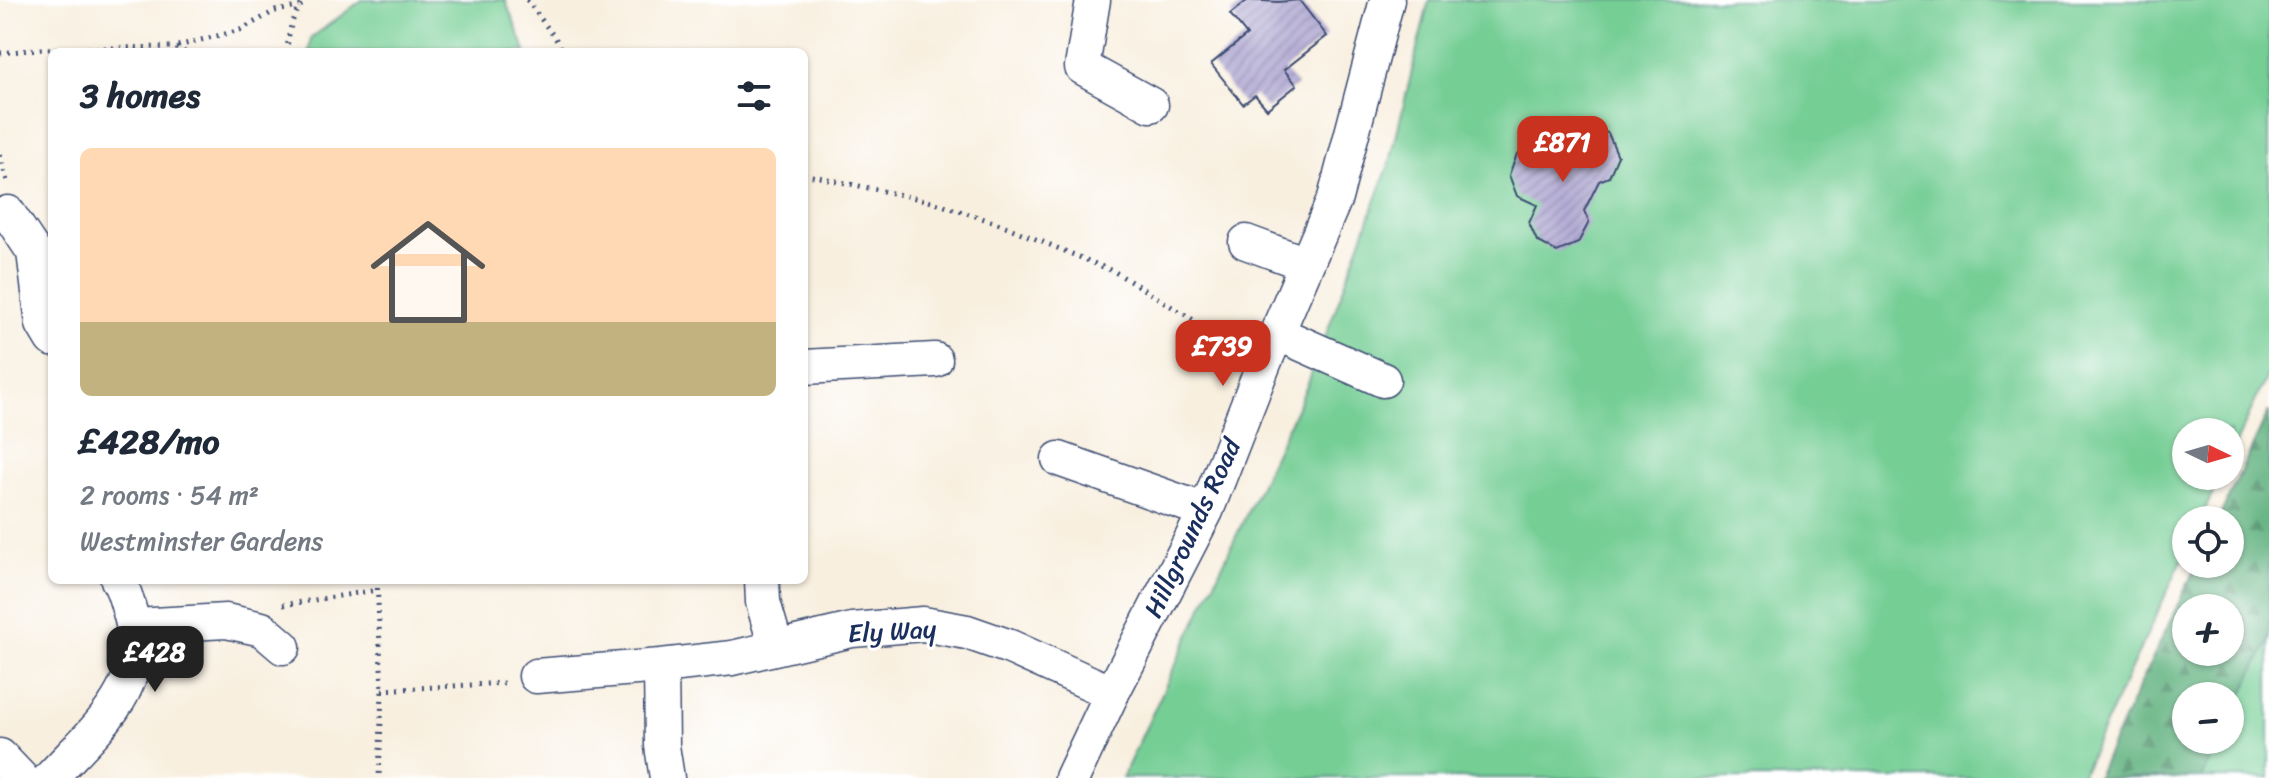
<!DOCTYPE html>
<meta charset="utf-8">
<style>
body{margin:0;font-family:Sriracha,sans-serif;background:#f6f6f7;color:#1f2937;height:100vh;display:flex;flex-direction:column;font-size:30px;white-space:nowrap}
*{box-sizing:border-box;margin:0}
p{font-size:26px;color:#747a83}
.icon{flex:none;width:44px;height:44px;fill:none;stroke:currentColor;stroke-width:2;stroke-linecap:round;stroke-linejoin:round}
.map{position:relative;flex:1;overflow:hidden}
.sheet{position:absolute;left:48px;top:48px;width:760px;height:536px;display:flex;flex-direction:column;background:#fff;border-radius:12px;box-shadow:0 2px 6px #0004}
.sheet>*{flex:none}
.needle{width:52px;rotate:95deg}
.fabs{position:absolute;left:2172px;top:418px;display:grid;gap:16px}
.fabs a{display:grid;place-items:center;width:72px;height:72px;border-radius:50%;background:#fff;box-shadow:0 2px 6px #0004;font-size:40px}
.price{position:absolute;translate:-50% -68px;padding:0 18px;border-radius:16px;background:#c8321e;color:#fff;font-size:26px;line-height:52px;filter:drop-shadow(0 2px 4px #0008)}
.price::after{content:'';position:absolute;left:50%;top:48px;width:24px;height:18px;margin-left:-12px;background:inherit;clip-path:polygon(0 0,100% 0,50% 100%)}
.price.active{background:#222;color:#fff}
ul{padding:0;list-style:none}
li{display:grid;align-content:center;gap:16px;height:424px;padding:0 32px}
li span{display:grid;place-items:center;height:248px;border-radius:12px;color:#555}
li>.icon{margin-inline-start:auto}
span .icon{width:144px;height:144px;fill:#fffc;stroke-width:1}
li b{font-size:34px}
h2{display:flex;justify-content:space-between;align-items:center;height:96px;padding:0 32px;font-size:34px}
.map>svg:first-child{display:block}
.forest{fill:url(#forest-firs);stroke:#3d706e;stroke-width:2;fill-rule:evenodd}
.green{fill:#74ce94;stroke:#487e79;stroke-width:2}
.building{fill:url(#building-hatch)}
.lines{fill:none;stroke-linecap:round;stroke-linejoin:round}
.minor-casing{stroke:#3c4c71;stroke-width:37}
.path{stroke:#3c4c71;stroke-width:5;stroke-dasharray:2 6;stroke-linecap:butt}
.minor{stroke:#fff;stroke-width:34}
.labels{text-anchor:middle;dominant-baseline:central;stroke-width:6;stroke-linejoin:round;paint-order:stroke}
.street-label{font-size:26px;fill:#1b2f5e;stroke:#fff}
</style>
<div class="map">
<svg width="2269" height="778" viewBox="0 0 2269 778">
<defs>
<pattern id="forest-firs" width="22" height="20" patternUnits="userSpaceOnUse" patternTransform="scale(2)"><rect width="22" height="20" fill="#5fb17e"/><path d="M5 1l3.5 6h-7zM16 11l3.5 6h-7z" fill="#4e906a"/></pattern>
<pattern id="building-hatch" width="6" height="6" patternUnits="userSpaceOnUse" patternTransform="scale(2)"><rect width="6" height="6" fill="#a89fce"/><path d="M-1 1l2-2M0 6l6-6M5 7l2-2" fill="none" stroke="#8882aa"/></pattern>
</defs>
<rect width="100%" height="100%" fill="#fff"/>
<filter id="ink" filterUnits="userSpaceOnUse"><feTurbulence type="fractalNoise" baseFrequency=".0125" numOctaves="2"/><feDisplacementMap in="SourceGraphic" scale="16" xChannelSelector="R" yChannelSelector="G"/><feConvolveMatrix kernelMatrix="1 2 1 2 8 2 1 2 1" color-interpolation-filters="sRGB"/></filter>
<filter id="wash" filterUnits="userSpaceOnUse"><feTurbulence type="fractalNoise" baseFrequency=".006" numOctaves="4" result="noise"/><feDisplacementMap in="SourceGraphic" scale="32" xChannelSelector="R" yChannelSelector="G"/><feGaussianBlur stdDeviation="1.8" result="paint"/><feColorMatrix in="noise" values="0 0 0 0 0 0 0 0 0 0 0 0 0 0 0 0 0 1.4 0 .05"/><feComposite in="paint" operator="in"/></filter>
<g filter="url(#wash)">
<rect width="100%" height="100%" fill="#f8efdf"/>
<path class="forest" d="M2269 411V641L2230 720V696H2186V740H2220L2217 747 2230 778H2096L2197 564H2230V520H2218ZM2186 608H2230V652H2186Z"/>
<path class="green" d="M362 0H505L526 52H309L311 38Z
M1429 0H2269V372L2230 456V432H2186V476H2221L2200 520H2186V551L2080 778H1122L1307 386 1390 162Z
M2269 641V778H2201L2220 740H2230V720Z"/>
<g id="blocks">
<path class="building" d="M1248 0 1278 2 1299 0 1327 36 1284 70 1297 85 1267 109 1255 95 1243 104 1211 64 1247 35 1230 14Z
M1587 126 1608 133 1618 156 1609 177 1599 181 1584 211 1589 222 1578 243 1557 252 1537 241 1529 223 1537 205 1517 196 1509 175 1517 154 1540 145 1558 153 1566 134Z"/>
</g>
</g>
<g filter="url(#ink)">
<use href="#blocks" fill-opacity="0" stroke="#3c4c71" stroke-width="2"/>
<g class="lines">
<g class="minor-casing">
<path id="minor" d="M1093 0 1082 67 1151 105
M8 213 34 252 43 324 52 339
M1246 242 1306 264
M1277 333 1383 380
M804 367 935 360
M1059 459 1206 511
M762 580 763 602 776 647
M135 626 226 621 262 629 283 647
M536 676 661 666
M0 756 21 778
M50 778C96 728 154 685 129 609 126 599 124 589 118 580
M667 778 662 746 661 666 732 658 852 630 923 624 967 632 1010 647 1112 693
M1072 778 1112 693 1206 511 1264 363 1335 198 1387 0"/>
</g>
<path class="path" d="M527 0 558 42 562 52
M185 52 174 47 240 30 275 11 299 7
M287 52C288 34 292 12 306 0
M0 53 40 49 174 47
M0 155 7 181
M804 174 929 201 1000 224 1115 272 1238 347
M377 580 382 690 379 778
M283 605 377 590
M382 690 505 683"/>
<use href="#minor" class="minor"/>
</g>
</g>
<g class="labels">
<g class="street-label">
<text transform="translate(1192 528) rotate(-65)">Hillgrounds Road</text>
<text transform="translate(892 631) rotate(-3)">Ely Way</text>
</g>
</g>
</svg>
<div class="fabs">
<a><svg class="needle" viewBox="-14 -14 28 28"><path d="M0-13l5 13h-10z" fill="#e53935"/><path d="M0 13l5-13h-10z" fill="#747a83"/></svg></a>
<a><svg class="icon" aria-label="locate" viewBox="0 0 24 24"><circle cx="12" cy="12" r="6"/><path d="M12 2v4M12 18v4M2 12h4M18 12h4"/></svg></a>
<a>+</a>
<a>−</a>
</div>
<b class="price" style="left:1563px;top:184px">£871</b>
<b class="price" style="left:1223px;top:388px">£739</b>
<b class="price active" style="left:155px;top:694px">£428</b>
<section class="sheet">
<h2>3 homes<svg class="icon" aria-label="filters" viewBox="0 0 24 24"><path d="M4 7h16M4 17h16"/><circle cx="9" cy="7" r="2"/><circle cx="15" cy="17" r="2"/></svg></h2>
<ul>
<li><span style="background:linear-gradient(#ffd9b3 70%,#c2b280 0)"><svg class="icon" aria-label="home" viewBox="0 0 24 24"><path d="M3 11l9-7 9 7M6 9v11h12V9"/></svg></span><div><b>£428/mo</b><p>2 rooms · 54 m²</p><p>Westminster Gardens</p></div></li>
</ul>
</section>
</div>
